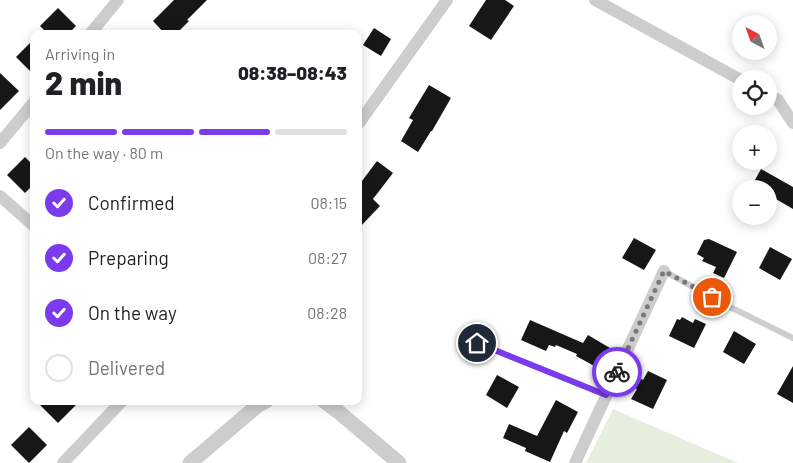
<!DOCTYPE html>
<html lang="en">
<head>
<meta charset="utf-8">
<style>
  :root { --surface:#fff; --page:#f6f6f6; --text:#202124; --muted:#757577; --line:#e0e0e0; --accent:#7c3aed }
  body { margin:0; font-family:Barlow,sans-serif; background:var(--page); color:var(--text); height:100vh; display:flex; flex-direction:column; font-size:19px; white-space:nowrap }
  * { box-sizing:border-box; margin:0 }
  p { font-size:16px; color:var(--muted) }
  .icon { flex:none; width:28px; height:28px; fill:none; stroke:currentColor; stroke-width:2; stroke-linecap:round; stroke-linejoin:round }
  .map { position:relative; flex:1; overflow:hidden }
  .panel { position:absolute; left:30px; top:30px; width:332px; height:375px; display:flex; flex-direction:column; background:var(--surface); border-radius:10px; box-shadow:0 2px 12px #0003 }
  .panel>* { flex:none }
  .needle { width:32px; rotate:319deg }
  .controls { position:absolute; left:732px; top:15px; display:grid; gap:10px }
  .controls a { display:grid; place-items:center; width:45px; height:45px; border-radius:50%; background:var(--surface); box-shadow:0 2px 12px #0003; font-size:25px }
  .pin { position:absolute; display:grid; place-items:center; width:42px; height:42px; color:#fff; margin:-21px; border:2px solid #fff; border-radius:50%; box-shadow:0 1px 5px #0007 }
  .courier { position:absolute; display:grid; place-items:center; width:50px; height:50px; margin:-25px; border:4px solid #7c3aed; border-radius:50%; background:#fff; color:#222; box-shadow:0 1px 6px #0007 }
  .headline em { font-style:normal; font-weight:800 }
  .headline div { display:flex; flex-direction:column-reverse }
  .headline { display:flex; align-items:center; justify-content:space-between; height:85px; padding:0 15px }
  h1 { font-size:32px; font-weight:800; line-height:38px }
  .bar { display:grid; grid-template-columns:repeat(4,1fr); gap:8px 5px; align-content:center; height:60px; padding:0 15px }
  .bar i { height:6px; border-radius:4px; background:var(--line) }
  .bar .selected { background:var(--accent) }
  .bar p { grid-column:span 4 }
  ol { padding:0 15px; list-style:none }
  li { display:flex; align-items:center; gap:15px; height:55px }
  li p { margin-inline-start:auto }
  li .icon { padding:5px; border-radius:50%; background:var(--accent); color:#fff; stroke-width:4 }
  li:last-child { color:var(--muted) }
  li i { width:28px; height:28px; border:2px solid var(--line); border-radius:50% }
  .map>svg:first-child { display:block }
</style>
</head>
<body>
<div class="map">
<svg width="793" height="463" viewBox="0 0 793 463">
  <rect width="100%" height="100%" fill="#fff"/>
  <!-- green -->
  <path fill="#e6eedd" d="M613,409l125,54h-152z"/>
  <!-- building -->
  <g fill="#171717">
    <path d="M174,0h33l-20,20 2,1 -13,13h-11l-12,-13z"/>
    <path d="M486,0h19l9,6 -23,34 -22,-14z"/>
    <path d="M58,8l18,18 -8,8h-20l-8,-8z"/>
    <path d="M374,28l17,11 -10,17 -18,-11z"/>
    <path d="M34,39v36l-18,-18z"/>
    <path d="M0,73l19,18 -19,19z"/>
    <path d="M429,85l22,13 -19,33h-1l-13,21 -17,-11 12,-21 -4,-2z"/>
    <path d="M25,157l9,9v18l-9,9 -18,-18z"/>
    <path d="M377,161l16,12 -20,26 7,7 -21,22v-43z"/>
    <path d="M761,169l32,18v22l-24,-14v-6h-19z"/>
    <path d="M634,238l22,12 -12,20 -22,-12z"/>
    <path d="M709,239l28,13 -13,26 -11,-5 3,-6 -14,-6 2,-3 -7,-4 7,-14z"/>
    <path d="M770,247l22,12 -12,21 -21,-12z"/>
    <path d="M682,317l11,6 2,-4 11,5 -12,24 -25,-12 8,-17 3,1z"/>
    <path d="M530,320l53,23 5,-8 22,13 -12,20 -22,-12 1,-2 -21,-9 -1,2 -6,-2 -3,6 -25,-11z"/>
    <path d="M734,331l22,13 -12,20 -21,-12z"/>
    <path d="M793,366v37l-16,-9z"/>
    <path d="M648,371l19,9 -14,29 -22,-10 6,-10 -6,-3 5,-10 7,4z"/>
    <path d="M497,375l22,12 -12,21 -21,-13z"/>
    <path d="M556,400l22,12 -11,21 -3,-2 -14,31 -25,-11 1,-3 -23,-10 6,-14 28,12z"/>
    <path d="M36,401h44l-22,22z"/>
    <path d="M29,427l18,18 -18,18 -18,-18z"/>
  </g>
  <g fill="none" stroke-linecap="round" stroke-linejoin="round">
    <!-- service -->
    <g stroke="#cdcdcd" stroke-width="6">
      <path d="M664,271l64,35 65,32"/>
      <path d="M477,343l129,52"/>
    </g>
    <!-- minor -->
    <g stroke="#cdcdcd" stroke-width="12">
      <path d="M595,0l146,80"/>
      <path d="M90,34l28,-34"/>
      <path d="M769,95l9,5 15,23"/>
      <path d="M359,123l88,-123"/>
      <path d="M0,143l34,-41"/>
      <path d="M0,196l34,30"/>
      <path d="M63,463l59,-62"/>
      <path d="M575,463l89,-192"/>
    </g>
    <!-- tertiary -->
    <g stroke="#cdcdcd" stroke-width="15">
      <path d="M324,401l16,12 59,50"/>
      <path d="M190,463l67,-57 9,-5"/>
    </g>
  </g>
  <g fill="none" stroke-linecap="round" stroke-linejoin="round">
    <!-- done -->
    <path stroke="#787878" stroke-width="5" stroke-dasharray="0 9" d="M617,372l47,-101 48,26"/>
    <!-- route -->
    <path stroke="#7c3aed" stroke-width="6" d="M477,343l129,52 11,-23"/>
  </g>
</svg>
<div class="controls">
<a><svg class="needle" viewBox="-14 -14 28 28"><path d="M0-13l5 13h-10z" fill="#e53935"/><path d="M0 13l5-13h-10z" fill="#757577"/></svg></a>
<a><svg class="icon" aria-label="locate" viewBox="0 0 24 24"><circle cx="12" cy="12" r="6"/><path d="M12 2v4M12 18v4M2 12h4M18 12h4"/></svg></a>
<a>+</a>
<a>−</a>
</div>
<div class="pin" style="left:712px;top:297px;background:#ea580c"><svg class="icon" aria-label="bag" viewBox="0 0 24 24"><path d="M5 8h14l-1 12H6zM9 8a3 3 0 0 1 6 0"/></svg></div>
<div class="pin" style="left:477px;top:343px;background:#1f2937"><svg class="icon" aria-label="home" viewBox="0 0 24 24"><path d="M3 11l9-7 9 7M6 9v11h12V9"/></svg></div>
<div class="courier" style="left:617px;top:372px"><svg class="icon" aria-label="bike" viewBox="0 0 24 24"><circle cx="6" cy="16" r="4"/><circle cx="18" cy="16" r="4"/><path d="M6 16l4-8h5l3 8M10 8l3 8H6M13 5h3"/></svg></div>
<section class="panel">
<div class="headline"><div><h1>2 min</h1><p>Arriving in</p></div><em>08:38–08:43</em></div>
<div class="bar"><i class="selected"></i><i class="selected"></i><i class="selected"></i><i></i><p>On the way · 80 m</p></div>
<ol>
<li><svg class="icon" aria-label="check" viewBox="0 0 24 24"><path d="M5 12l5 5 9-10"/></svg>Confirmed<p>08:15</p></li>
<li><svg class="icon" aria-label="check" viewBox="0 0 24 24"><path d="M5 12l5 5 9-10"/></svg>Preparing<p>08:27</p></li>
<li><svg class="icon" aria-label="check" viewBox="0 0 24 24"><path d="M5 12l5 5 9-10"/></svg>On the way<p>08:28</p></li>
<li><i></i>Delivered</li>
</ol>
</section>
</div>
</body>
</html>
